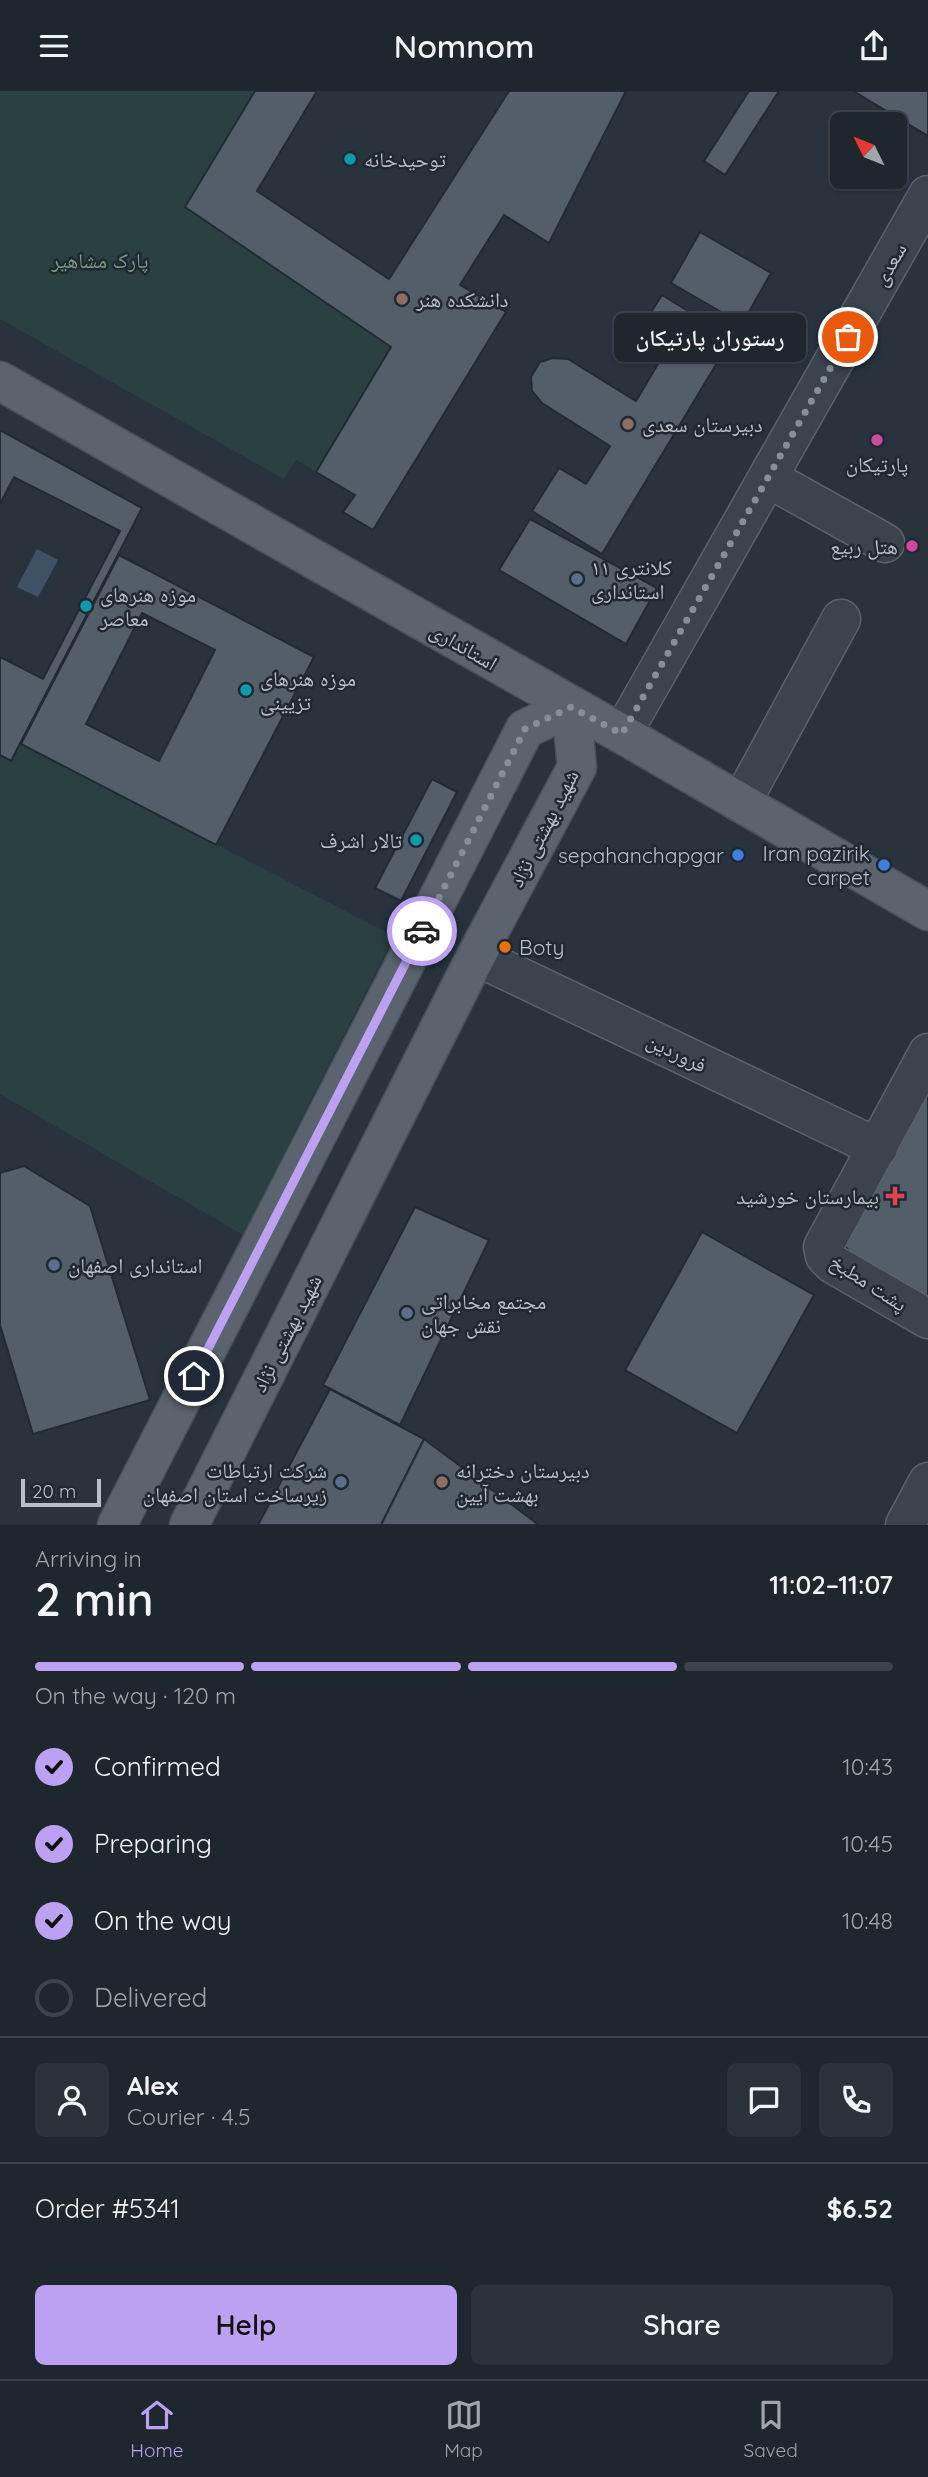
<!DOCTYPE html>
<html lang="en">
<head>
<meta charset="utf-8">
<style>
  :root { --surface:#1e262e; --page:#2b323a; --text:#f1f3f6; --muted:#a1a5aa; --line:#3c434a; --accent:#bca0f2 }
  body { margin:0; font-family:Quicksand,"Noto Naskh Arabic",sans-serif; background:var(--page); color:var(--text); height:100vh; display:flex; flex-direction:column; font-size:26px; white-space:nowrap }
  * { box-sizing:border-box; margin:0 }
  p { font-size:23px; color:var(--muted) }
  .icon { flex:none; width:38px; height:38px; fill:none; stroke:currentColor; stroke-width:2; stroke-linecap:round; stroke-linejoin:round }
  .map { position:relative; height:1434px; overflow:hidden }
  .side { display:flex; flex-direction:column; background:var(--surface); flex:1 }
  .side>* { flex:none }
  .needle { width:46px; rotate:313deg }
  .buttons { position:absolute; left:830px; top:21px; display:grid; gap:14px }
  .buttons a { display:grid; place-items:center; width:77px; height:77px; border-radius:10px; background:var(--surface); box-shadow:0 2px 5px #0004,0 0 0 2px var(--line); font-size:35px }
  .scale { position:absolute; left:21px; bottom:18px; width:80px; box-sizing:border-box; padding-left:7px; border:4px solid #b8bfc8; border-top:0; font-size:19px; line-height:24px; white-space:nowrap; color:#b8bfc8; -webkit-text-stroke:5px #202933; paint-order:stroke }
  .pin { position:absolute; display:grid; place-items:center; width:60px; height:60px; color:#fff; margin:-30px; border:4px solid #fff; border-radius:50%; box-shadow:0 2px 7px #0007 }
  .courier { position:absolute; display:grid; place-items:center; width:70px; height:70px; margin:-35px; border:5px solid #bca0f2; border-radius:50%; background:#fff; color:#222; box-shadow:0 2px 9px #0007 }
  .bubble { position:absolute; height:49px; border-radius:10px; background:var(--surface); box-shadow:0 2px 5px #0004,0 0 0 2px var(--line); font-size:23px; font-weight:600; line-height:49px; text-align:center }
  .headline em { font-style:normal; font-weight:600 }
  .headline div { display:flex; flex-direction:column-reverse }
  .headline { display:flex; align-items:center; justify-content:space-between; height:119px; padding:0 35px }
  h1 { font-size:46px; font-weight:600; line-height:52px }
  .bar { display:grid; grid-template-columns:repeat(4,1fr); gap:10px 7px; align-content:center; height:84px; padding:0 35px }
  .bar i { height:9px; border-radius:5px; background:var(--line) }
  .bar .active { background:var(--accent) }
  .bar p { grid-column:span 4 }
  .line { display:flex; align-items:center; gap:18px; padding:0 35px; border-top:2px solid var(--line) }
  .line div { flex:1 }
  .round { display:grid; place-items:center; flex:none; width:74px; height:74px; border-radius:10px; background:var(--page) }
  ol { padding:0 35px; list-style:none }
  li { display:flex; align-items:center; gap:21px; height:77px }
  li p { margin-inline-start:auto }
  li .icon { padding:7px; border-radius:50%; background:var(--accent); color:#111; stroke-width:4 }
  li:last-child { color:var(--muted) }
  li i { width:38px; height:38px; border:4px solid var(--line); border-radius:50% }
  .primary-button { display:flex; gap:14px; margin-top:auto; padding:14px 35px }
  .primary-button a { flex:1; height:80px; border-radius:10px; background:var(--accent); color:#111; font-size:28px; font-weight:600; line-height:80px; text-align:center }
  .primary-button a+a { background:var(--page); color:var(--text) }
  header { display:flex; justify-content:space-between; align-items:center; height:91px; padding:0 35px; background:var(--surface); font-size:32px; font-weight:600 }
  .dock { display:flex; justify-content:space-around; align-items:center; height:98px; border-top:2px solid var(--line); background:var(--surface); font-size:19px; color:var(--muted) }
  .dock a { display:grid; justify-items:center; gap:4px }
  .dock .active { color:var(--accent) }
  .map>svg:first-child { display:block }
</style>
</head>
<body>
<header><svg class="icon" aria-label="menu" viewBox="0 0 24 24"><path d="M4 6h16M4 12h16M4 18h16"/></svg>Nomnom<svg class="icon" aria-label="share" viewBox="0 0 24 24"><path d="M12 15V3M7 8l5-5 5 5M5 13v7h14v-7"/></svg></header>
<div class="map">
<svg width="928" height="1434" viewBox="0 0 928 1434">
  <rect width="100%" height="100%" fill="#28333e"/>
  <!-- green -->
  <g fill="#2b4040">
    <path d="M0,0h255l-70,116 206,140 -75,125 -20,-12 -12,19 -284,-160z"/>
    <path d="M21,653l373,192 -151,299 -243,-141v-339l12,6z"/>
  </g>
  <!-- water -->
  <path fill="#3f5265" d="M37,458l21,11 -20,37 -21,-10z"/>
  <!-- building -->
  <g fill="#535e6b" stroke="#222b35" stroke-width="2" fill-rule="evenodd">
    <path d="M255,0h62l-60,100 132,88 120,-188h117l-77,152 -45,-28 -44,70 46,27 -133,218 -30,-18 12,-17 -39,-23 75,-125 -206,-140z"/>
    <path d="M749,0h30l-54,84 -21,-14z"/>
    <path d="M853,0h75v45z"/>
    <path d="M700,141l71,41 -29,51 -71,-41z"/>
    <path d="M662,204l70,43 -130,216 -70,-43 27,-43 27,16 24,-38 -68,-43 -10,-12 -1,-14 9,-15 13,-4 15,1 68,42 32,-54 -29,-16z"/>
    <path d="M0,339l142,78 -131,253 -11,-6v-98l43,22 77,-148 -106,-54 -14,27z"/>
    <path d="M530,428l127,69 -31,56 -127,-74z"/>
    <path d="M119,464l195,102 -98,188 -195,-101zM142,522l73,37 -56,111 -73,-37z"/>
    <path d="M432,688l25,13 -56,109 -26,-13z"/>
    <path d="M928,982v229l-75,-45 -12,-17z"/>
    <path d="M24,1075l66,40 60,194 -117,34 -33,-109v-152z"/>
    <path d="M415,1116l74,33 -89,185 -77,-40z"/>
    <path d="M702,1141l112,63 -77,138 -112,-63z"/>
    <path d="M330,1298l94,50 -43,86h-123z"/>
    <path d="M424,1348l115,86h-158z"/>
  </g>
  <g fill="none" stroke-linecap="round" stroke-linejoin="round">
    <defs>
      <g id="minor">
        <path d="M768,387l117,65"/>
        <path d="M622,643l306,-539"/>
        <path d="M741,712l100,-184"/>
        <path d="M476,865l402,192"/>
        <path d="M928,962l-105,194 2,9 8,8 95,55"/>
        <path d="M905,1434l23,-43"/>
      </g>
      <g id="major">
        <path d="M0,290l622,353 306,177"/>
        <path d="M117,1434l408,-796 46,-22 6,60 -101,189 -287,569"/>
      </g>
    </defs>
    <!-- minor casing -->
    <use href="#minor" stroke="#59626b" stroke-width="41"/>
    <!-- major casing -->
    <use href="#major" stroke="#48505a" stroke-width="41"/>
    <!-- minor -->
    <use href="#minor" stroke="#3b444e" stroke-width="38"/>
    <!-- major -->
    <use href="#major" stroke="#5a636e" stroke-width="38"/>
  </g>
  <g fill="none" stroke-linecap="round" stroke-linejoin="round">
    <!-- done -->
    <path stroke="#868e98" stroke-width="7" stroke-dasharray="0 12.6" d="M422,840l103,-202 46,-22 51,27 226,-397"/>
    <!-- route -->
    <path stroke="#bca0f2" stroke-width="9" d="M194,1285l228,-445"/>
  </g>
  <!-- markers -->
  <g fill="#0f9aa8" stroke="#202933" stroke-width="2.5">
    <circle cx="350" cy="68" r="7"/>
    <circle cx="86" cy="515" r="7"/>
    <circle cx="246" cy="599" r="7"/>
    <circle cx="416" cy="749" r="7"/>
  </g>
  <g fill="#8d6e63" stroke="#202933" stroke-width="2.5">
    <circle cx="402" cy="208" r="7"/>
    <circle cx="628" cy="333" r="7"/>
    <circle cx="442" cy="1391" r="7"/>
  </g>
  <g fill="#d1479c" stroke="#202933" stroke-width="2.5">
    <circle cx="877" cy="349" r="7"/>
    <circle cx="912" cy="455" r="7"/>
  </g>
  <g fill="#5c6f8a" stroke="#202933" stroke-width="2.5">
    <circle cx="577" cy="488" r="7"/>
    <circle cx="54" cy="1174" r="7"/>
    <circle cx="407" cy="1222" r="7"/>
    <circle cx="341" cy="1391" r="7"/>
  </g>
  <g fill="#3f7fe0" stroke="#202933" stroke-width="2.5">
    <circle cx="738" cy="764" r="7"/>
    <circle cx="884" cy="774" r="7"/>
  </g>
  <circle fill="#e8710a" stroke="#202933" stroke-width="2.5" cx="505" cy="856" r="7"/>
  <path fill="#e0444e" stroke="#202933" stroke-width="2.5" d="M891.5 1094.5h7v7h7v7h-7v7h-7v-7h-7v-7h7z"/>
  <g text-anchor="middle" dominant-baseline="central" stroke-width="5" stroke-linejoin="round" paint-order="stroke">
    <!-- poi labels -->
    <g font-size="21" fill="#b8bfc8" stroke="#202933" text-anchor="start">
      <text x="364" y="68">توحیدخانه</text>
      <text x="416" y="208">دانشکده هنر</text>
      <text x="642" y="333">دبیرستان سعدی</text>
      <text x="877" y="373" text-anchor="middle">پارتیکان</text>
      <text x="898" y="455" text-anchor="end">هتل ربیع</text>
      <text x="591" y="476">کلانتری ۱۱<tspan x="591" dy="24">استانداری</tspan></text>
      <text x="100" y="503">موزه هنرهای<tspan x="100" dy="24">معاصر</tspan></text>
      <text x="260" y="587">موزه هنرهای<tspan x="260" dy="24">تزیینی</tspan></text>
      <text x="402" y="749" text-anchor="end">تالار اشرف</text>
      <text x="870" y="762" text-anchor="end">Iran pazirik<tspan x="870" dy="24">carpet</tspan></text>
      <text x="724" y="764" text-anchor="end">sepahanchapgar</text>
      <text x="519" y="856">Boty</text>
      <text x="879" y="1105" text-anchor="end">بیمارستان خورشید</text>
      <text x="68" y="1174">استانداری اصفهان</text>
      <text x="421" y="1210">مجتمع مخابراتی<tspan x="421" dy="24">نقش جهان</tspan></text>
      <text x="327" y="1379" text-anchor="end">شرکت ارتباطات<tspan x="327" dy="24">زیرساخت استان اصفهان</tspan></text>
      <text x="456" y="1379">دبیرستان دخترانه<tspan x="456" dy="24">بهشت آیین</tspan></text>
    </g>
    <!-- park labels -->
    <g font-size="21" fill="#789c7e" stroke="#202933">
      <text x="100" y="169">پارک مشاهیر</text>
    </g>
    <!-- street labels -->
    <g font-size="21" fill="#b8bfc8" stroke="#202933">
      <text transform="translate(889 173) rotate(-60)">سعدی</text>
      <text transform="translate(464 555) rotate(30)">استانداری</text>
      <text transform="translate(543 737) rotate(-63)">شهید بهشتی نژاد</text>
      <text transform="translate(677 961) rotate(26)">فروردین</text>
      <text transform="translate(869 1191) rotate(33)">پشت مطبخ</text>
      <text transform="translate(286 1242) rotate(-63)">شهید بهشتی نژاد</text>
    </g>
  </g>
</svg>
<div class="buttons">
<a><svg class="needle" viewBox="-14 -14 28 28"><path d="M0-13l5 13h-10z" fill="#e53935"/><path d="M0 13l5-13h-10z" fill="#a1a5aa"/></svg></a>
</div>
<div class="scale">20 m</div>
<div class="pin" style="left:848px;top:246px;background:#ea580c"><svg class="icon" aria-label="bag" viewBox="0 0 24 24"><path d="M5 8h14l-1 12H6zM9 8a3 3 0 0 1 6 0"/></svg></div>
<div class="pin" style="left:194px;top:1285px;background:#1f2937"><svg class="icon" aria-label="home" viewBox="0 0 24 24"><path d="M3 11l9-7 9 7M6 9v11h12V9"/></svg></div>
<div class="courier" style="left:422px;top:840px"><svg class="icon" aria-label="car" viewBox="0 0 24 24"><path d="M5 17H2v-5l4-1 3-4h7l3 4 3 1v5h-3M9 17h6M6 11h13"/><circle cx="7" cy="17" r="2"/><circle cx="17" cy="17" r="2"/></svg></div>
<div class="bubble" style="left:614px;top:222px;width:192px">رستوران پارتیکان</div>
</div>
<section class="side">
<div class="headline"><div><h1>2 min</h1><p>Arriving in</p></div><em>11:02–11:07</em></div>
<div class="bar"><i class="active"></i><i class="active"></i><i class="active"></i><i></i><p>On the way · 120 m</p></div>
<ol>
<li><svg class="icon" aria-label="check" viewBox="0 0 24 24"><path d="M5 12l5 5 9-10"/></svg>Confirmed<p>10:43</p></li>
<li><svg class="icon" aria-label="check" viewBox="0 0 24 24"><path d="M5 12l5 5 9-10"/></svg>Preparing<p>10:45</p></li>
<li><svg class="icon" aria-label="check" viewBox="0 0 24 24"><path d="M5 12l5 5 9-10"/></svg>On the way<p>10:48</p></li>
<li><i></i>Delivered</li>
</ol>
<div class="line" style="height:126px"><a class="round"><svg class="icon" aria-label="person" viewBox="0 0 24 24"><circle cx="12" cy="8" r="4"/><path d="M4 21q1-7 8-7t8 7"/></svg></a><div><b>Alex</b><p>Courier · 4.5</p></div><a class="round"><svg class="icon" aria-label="chat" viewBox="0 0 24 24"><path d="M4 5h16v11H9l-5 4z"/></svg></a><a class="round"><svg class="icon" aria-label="phone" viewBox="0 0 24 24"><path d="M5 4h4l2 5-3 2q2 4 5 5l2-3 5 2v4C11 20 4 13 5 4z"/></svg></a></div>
<div class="line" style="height:91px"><div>Order #5341</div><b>$6.52</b></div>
<div class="primary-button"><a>Help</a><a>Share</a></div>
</section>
<nav class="dock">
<a class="active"><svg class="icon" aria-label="home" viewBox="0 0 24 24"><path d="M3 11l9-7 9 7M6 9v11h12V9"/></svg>Home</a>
<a><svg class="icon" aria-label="map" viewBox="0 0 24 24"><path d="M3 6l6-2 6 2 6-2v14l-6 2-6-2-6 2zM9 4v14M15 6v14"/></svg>Map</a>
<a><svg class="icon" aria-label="saved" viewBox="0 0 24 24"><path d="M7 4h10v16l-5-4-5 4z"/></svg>Saved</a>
</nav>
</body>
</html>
